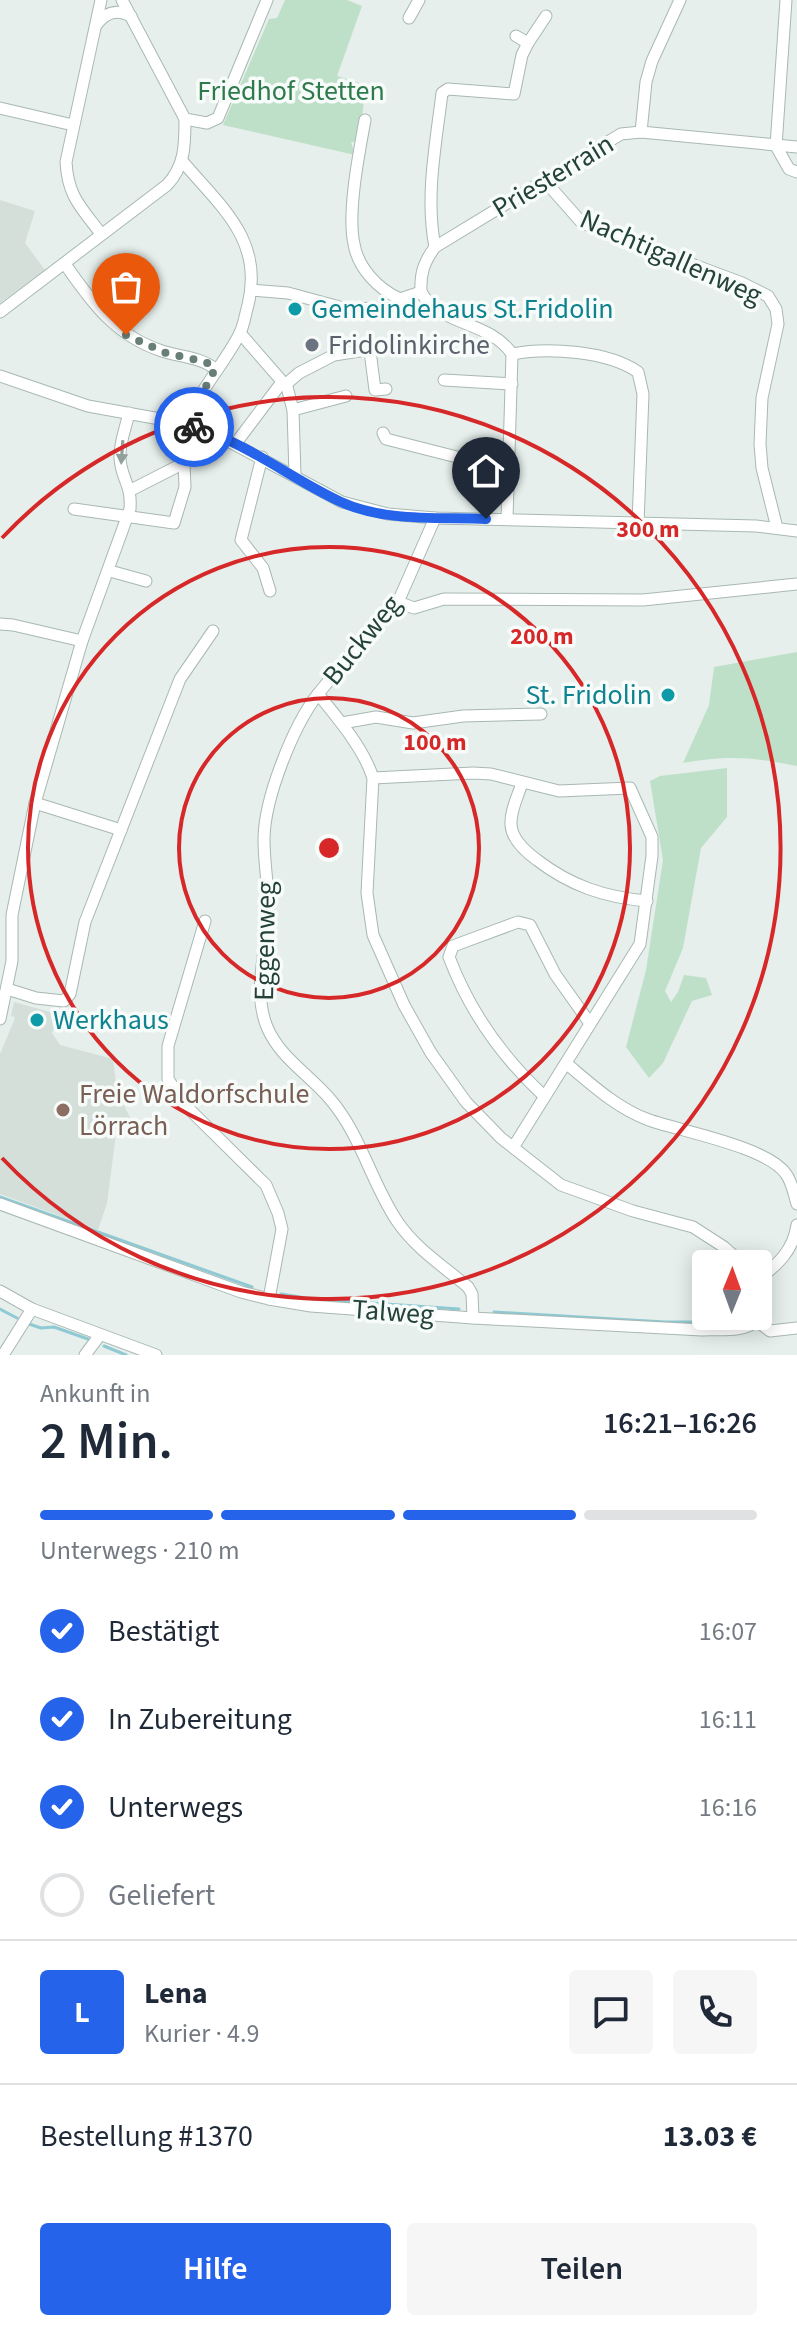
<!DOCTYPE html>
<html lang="de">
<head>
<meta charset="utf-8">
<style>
  :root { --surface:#fff; --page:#f6f6f7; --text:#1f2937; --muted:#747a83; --line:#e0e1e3; --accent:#2563eb }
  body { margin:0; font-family:"Source Sans 3",sans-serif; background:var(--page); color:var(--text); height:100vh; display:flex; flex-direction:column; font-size:30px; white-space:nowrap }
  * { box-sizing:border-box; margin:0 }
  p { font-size:26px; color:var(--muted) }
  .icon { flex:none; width:44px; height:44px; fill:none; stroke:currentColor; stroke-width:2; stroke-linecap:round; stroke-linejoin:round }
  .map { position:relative; height:1355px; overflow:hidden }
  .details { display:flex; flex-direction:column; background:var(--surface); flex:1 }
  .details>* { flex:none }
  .needle { width:52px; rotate:1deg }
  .tools { position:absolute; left:692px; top:1250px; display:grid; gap:16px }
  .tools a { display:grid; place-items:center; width:80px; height:80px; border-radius:8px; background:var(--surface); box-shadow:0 4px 20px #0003; font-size:40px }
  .pin { position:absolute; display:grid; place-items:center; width:68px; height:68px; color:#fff; margin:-82px -34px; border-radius:50% 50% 50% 0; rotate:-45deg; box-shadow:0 0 8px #0007 }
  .pin .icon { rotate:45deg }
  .courier { position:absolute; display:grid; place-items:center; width:80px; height:80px; margin:-40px; border:6px solid #2563eb; border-radius:50%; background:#fff; color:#222; box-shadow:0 2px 10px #0007 }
  .overview em { font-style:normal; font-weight:600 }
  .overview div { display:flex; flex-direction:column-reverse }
  .overview { display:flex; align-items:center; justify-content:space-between; height:136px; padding:0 40px }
  h1 { font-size:52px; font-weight:600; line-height:60px }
  .bar { display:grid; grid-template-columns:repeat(4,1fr); gap:12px 8px; align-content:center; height:96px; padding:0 40px }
  .bar i { height:10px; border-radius:6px; background:var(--line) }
  .bar .selected { background:var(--accent) }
  .bar p { grid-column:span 4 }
  .line { display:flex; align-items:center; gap:20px; padding:0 40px; border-top:2px solid var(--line) }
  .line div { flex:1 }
  .round { display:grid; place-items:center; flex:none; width:84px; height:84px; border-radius:8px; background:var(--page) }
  ol { padding:0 40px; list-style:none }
  li { display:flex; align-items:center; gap:24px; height:88px }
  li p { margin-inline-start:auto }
  li .icon { padding:8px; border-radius:50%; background:var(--accent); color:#fff; stroke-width:4 }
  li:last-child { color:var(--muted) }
  li i { width:44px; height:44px; border:4px solid var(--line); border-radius:50% }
  .action { display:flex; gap:16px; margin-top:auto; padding:16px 40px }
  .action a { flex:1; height:92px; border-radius:8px; background:var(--accent); color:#fff; font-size:32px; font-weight:600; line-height:92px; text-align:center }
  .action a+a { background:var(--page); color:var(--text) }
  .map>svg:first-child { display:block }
</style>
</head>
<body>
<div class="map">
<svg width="797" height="1355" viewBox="0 0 797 1355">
  <rect width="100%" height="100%" fill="#e6efeb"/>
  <!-- built -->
  <g fill="#d4dfda">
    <path d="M0,200l35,11 -10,32 20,27 -45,33z"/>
    <path d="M14,1002l47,13 -4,15h-4l-1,3 8,12 53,14 4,32 19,39 -9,6 -11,-2 -9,69 -9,27 -98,-36v-140l13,-31 2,-6 -4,-1z"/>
  </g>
  <!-- green -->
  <g fill="#bfe0c8">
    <path d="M285,0h62l15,6 -25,70 29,9 -7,57h-8l4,13 -132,-30 46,-106 8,-1z"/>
    <path d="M797,652v114c-46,-9 -68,-11 -114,-3l26,-58 5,-38z"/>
    <path d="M727,768v49l-26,31 -18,100 -18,43 6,11 7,-10 6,-17 22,3 6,17 -20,6 -29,62 -14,15 -23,-31 20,-77 17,-110 -13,-79 10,-5z"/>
  </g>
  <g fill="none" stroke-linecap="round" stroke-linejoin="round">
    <!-- stream -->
    <g stroke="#8ec9d4" stroke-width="3">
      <path d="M0,1197l252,90"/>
      <path d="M281,1294l31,5 147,10"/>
      <path d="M0,1309l17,9"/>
      <path d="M494,1312l171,10h47"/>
      <path d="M29,1324l12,4 13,-1 34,12"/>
      <path d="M104,1346l22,9"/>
    </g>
    <defs>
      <g id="minor">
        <path d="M101,0l-35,162c2,35 15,45 35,72"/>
        <path d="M122,0l63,119 22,4 11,-5 49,-118"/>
        <path d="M786,0l-10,146 13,23 8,3"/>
        <path d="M409,18l10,-18"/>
        <path d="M97,24c9,-12 20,-15 34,-8"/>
        <path d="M528,43l18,-27"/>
        <path d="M0,108l73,17"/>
        <path d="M365,120c-6,33 -18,93 -11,124 4,24 24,45 46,55l21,-7"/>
        <path d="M641,132l5,-50 6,-21 28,-61"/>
        <path d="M183,162c38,45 81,78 65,143 -3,10 -4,21 -9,30 -16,31 -41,56 -53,90"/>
        <path d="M545,181l37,42 160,60 26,13 8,13 2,15 -16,74 -2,46 2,24 15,60"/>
        <path d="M435,247c-10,-50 1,-104 7,-154l6,-4 66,5 8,-39 6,-12 -12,-7"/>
        <path d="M65,264c27,39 51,72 97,87 18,6 39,6 53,18"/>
        <path d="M251,290l37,3 59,16 33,-1"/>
        <path d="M421,292c-1,-19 3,-30 14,-45l186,-113 20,-2 156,15"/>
        <path d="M421,292c20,35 68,28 91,62l-5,165"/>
        <path d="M0,312l167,-127c18,-19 18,-40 18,-66"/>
        <path d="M240,333l47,54 6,23 2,65"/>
        <path d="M370,351l5,39 11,-1"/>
        <path d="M512,354c36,-7 96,-3 126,18l5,22 -5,129"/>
        <path d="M0,376l88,30 72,13 55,15 127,68 46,12 47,4 321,8 41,5"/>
        <path d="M444,380l68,4"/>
        <path d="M285,385l14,-12 35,-18 51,-8"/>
        <path d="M293,410l53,-14"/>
        <path d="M383,433l3,6 122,31"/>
        <path d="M236,443l46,-61"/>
        <path d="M262,457l-21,83 22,28 7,23"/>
        <path d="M131,490l53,-27"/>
        <path d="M74,509l100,14 11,-36 -1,-24 11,-35"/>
        <path d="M435,518l-37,84 -36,38 -44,54c19,23 46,55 55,84l-6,115 6,42 31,70 27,48 35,49 35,36 60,47 72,26 60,16 31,20 19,17"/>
        <path d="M110,571l36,10"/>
        <path d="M398,602l16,6 30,-9 199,1 154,-16"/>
        <path d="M0,624l13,1 69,16"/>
        <path d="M318,694c-25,32 -54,105 -54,146 0,24 5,48 4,73 -1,37 -16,77 -1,114 13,31 42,47 63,72 31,36 41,83 67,122 18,27 46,45 71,66l4,7 1,24"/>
        <path d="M342,723l34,-6 37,6 50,-7 78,-2"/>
        <path d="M373,778l100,-5 18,1 68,17 71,-3 22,49v19l-12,88 -126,202"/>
        <path d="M522,783c-4,13 -12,28 -11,42 1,14 15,27 26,35 34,26 67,37 110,41"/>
        <path d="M35,803l86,27"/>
        <path d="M205,921l-37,125v33l17,26 81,80 12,28 4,16 -13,70"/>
        <path d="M7,989l29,9 28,3 6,-7 15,-72 95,-243 33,-48"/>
        <path d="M0,1019l12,-58v-46l23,-112 47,-162 48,-132c2,-25 -9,-30 -10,-51 -1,-14 6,-31 9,-45"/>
        <path d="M567,1064c25,21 51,45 82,56 31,11 119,27 137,54 6,8 8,20 11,30"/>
        <path d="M544,1096c-42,-39 -75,-86 -95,-139l4,-11 65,-24 12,3 25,49 34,48"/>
        <path d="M0,1204l241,88 28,7 42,7 162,12 229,12c18,-1 40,3 55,-9"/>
        <path d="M758,1280c20,-16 35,-29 39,-55"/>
        <path d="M0,1291l32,18 124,46"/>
        <path d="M757,1321l13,10 27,-3"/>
        <path d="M757,1321l5,-10 -4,-26"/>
        <path d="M3,1355l29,-46"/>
        <path d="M85,1355l15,-20"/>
      </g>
    </defs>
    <!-- minor casing -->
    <use href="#minor" stroke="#a8b8b2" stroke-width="13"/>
    <!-- minor -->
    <use href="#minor" stroke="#fff" stroke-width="11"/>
  </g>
  <!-- one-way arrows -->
  <defs><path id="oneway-solid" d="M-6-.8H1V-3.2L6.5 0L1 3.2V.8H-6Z" transform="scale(2)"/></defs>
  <use fill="#92a09c" href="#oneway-solid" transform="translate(122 452) rotate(94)"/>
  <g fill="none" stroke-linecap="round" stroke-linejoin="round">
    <!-- done -->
    <path stroke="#687f78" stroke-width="8" stroke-dasharray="0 14.4" d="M126,335l40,18 40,9 9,7 -29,56 8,2"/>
    <!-- route -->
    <path stroke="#2563eb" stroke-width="10" d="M194,427c54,16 97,52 147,75 44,20 98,15 145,17"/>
  </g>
  <!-- distance rings -->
  <g fill="none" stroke="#d62828" stroke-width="4">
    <circle cx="329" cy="848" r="150"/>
    <circle cx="329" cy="848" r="301"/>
    <path d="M2 538A451 451 0 1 1 2 1158"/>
  </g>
  <!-- markers -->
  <g fill="#0f9aa8" stroke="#f7fbf9" stroke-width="3">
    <circle cx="295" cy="309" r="8"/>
    <circle cx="668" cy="695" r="8"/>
    <circle cx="37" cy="1020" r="8"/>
  </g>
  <circle fill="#6b7280" stroke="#f7fbf9" stroke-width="3" cx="312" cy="345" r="8"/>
  <circle fill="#8d6e63" stroke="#f7fbf9" stroke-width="3" cx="63" cy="1110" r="8"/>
  <g text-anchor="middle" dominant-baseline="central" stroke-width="7" stroke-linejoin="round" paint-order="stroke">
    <!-- park labels -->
    <g font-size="28" fill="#2d7a4b" stroke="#f7fbf9">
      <text x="291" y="91">Friedhof Stetten</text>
    </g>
    <!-- street labels -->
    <g font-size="28" fill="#24423a" stroke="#f7fbf9">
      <text transform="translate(553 176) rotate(-31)">Priesterrain</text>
      <text transform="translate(671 257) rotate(24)">Nachtigallenweg</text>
      <text transform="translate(362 640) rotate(-51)">Buckweg</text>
      <text transform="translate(265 941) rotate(-89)">Eggenweg</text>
      <text transform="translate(393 1312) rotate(4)">Talweg</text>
    </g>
    <!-- culture labels -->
    <g font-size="28" fill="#0d838f" stroke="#f7fbf9" text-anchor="start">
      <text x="311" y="309">Gemeindehaus St.Fridolin</text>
      <text x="652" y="695" text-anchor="end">St. Fridolin</text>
      <text x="53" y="1020">Werkhaus</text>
    </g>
    <!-- worship labels -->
    <g font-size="28" fill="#5b616d" stroke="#f7fbf9" text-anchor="start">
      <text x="328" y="345">Fridolinkirche</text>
    </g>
    <!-- education labels -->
    <g font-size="28" fill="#785e54" stroke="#f7fbf9" text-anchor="start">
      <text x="79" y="1094">Freie Waldorfschule<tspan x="79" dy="32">Lörrach</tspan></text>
    </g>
  </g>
  <circle cx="329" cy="848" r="12" fill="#d62828" stroke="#f7fbf9" stroke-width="4"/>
  <g font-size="24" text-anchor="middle" font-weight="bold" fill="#d62828" stroke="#f7fbf9" stroke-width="7" stroke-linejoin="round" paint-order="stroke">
    <text x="648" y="537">300 m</text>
    <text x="542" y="644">200 m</text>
    <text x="435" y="750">100 m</text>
  </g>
</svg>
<div class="tools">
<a><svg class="needle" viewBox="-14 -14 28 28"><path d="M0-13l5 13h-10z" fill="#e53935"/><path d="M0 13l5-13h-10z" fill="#747a83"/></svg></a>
</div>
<div class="pin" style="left:126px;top:335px;background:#ea580c"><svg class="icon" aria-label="bag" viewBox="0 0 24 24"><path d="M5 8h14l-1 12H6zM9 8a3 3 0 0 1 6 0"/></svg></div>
<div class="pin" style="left:486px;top:519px;background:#1f2937"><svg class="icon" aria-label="home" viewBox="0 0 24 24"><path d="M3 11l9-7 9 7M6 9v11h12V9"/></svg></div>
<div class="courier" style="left:194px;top:427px"><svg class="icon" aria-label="bike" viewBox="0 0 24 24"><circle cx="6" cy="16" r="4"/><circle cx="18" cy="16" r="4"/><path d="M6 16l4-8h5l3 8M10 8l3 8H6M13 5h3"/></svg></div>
</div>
<section class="details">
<div class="overview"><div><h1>2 Min.</h1><p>Ankunft in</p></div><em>16:21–16:26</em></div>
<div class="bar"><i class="selected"></i><i class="selected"></i><i class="selected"></i><i></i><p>Unterwegs · 210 m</p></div>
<ol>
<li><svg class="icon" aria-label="check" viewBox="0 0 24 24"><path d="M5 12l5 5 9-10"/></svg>Bestätigt<p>16:07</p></li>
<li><svg class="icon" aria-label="check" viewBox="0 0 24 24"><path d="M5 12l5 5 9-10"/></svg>In Zubereitung<p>16:11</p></li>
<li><svg class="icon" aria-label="check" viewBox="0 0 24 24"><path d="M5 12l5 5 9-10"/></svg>Unterwegs<p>16:16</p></li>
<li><i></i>Geliefert</li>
</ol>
<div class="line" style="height:144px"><b class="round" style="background:var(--accent);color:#fff">L</b><div><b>Lena</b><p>Kurier · 4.9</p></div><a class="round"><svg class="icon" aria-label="chat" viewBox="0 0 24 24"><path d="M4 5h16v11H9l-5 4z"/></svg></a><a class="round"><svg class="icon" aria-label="phone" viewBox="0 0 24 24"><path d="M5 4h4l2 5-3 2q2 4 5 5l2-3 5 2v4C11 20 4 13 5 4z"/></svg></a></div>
<div class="line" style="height:104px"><div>Bestellung #1370</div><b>13.03 €</b></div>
<div class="action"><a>Hilfe</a><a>Teilen</a></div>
</section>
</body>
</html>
